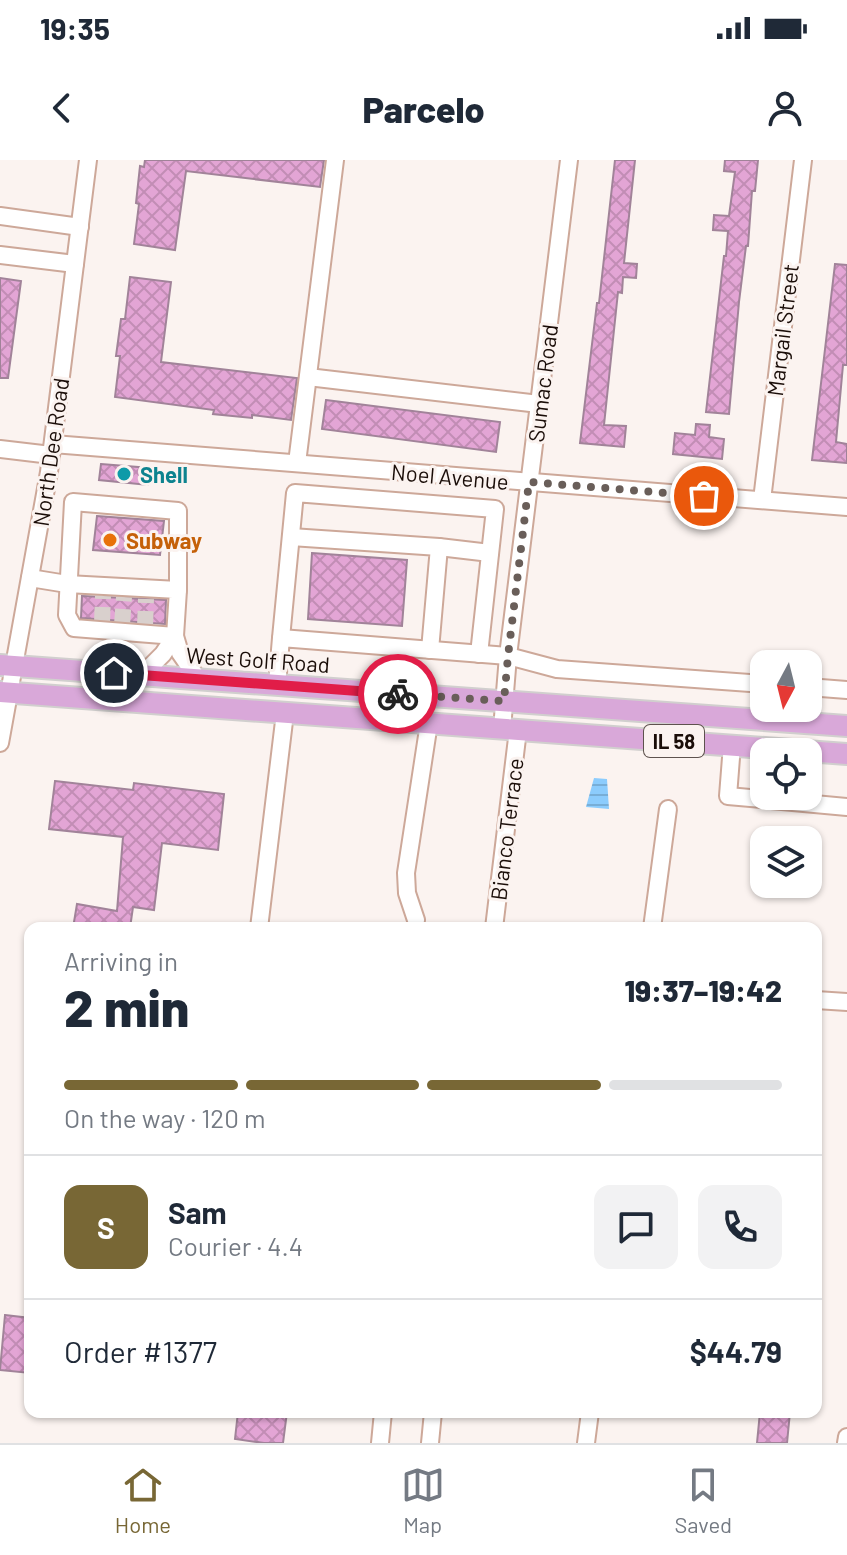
<!DOCTYPE html>
<html lang="en">
<head>
<meta charset="utf-8">
<style>
  :root { --surface:#fff; --page:#f2f2f3; --text:#1f2937; --muted:#747a83; --line:#e0e1e3; --accent:#786735 }
  body { margin:0; font-family:Barlow,sans-serif; background:var(--page); color:var(--text); height:100vh; display:flex; flex-direction:column; font-size:30px; white-space:nowrap }
  * { box-sizing:border-box; margin:0 }
  p { font-size:26px; color:var(--muted) }
  .icon { flex:none; width:44px; height:44px; fill:none; stroke:currentColor; stroke-width:2; stroke-linecap:round; stroke-linejoin:round }
  .map { position:relative; flex:1; overflow:hidden }
  .side { position:absolute; left:24px; top:762px; width:798px; height:496px; display:flex; flex-direction:column; background:var(--surface); border-radius:16px; box-shadow:0 2px 6px #0004 }
  .side>* { flex:none }
  .needle { width:52px; rotate:187deg }
  .controls { position:absolute; left:750px; top:490px; display:grid; gap:16px }
  .controls a { display:grid; place-items:center; width:72px; height:72px; border-radius:16px; background:var(--surface); box-shadow:0 2px 6px #0004; font-size:40px }
  .pin { position:absolute; display:grid; place-items:center; width:68px; height:68px; color:#fff; margin:-34px; border:4px solid #fff; border-radius:50%; box-shadow:0 2px 8px #0007 }
  .courier { position:absolute; display:grid; place-items:center; width:80px; height:80px; margin:-40px; border:6px solid #e11d48; border-radius:50%; background:#fff; color:#222; box-shadow:0 2px 10px #0007 }
  .overview em { font-style:normal; font-weight:800 }
  .overview div { display:flex; flex-direction:column-reverse }
  .overview { display:flex; align-items:center; justify-content:space-between; height:136px; padding:0 40px }
  h1 { font-size:52px; font-weight:800; line-height:60px }
  .bar { display:grid; grid-template-columns:repeat(4,1fr); gap:12px 8px; align-content:center; height:96px; padding:0 40px }
  .bar i { height:10px; border-radius:6px; background:var(--line) }
  .bar .active { background:var(--accent) }
  .bar p { grid-column:span 4 }
  .line { display:flex; align-items:center; gap:20px; padding:0 40px; border-top:2px solid var(--line) }
  .line div { flex:1 }
  .round { display:grid; place-items:center; flex:none; width:84px; height:84px; border-radius:16px; background:var(--page) }
  .status { display:flex; justify-content:space-between; align-items:center; height:56px; padding:0 40px; background:var(--surface); direction:ltr }
  .status svg { height:22px; fill:currentColor }
  header { display:flex; justify-content:space-between; align-items:center; height:104px; padding:0 40px; background:var(--surface); font-size:36px; font-weight:800 }
  .tab-bar { display:flex; justify-content:space-around; align-items:center; height:112px; border-top:2px solid var(--line); background:var(--surface); font-size:22px; color:var(--muted) }
  .tab-bar a { display:grid; justify-items:center; gap:4px }
  .tab-bar .active { color:var(--accent) }
  .map>svg:first-child { display:block }
</style>
</head>
<body>
<div class="status"><b>19:35</b><svg viewBox="0 0 49 12"><path d="M0 12V9h3v3zM5 12V6h3v6zM10 12V3h3v9zM15 12V0h3v12zM26 1h20v11H26zM47 4h2v5h-2z"/></svg></div>
<header><svg class="icon" aria-label="back" viewBox="0 0 24 24"><path d="M15 5l-7 7 7 7"/></svg>Parcelo<svg class="icon" aria-label="person" viewBox="0 0 24 24"><circle cx="12" cy="8" r="4"/><path d="M4 21q1-7 8-7t8 7"/></svg></header>
<div class="map">
<svg width="847" height="1283" viewBox="0 0 847 1283">
  <defs>
    <pattern id="water-rules" width="6" height="5" patternUnits="userSpaceOnUse" patternTransform="scale(2)"><rect width="6" height="5" fill="#8cccfd"/><path d="M0 2.5h6" fill="none" stroke="#78aed7"/></pattern>
    <pattern id="building-cross-hatch" width="8" height="8" patternUnits="userSpaceOnUse" patternTransform="scale(2)"><rect width="8" height="8" fill="#e3a5d5"/><path d="M0 0l8 8M0 8l8-8" fill="none" stroke="#c28db5"/></pattern>
  </defs>
  <rect width="100%" height="100%" fill="#fbf3f0"/>
  <!-- water -->
  <path fill="url(#water-rules)" d="M594,618l13,1 2,30 -23,-2z"/>
  <!-- building -->
  <g fill="url(#building-cross-hatch)" stroke="#a18399" stroke-width="2">
    <path d="M145,0h179l-4,27 -134,-16 -11,79 -41,-6 5,-40 -3,-1 4,-37 4,1z"/>
    <path d="M615,0h20l-11,103 13,1 -1,14 -13,-1 -1,16 -4,-1 -14,133 22,1 -2,21 -44,-4 17,-140h2z"/>
    <path d="M725,0h33l-3,31h-3l-4,55h-2l-7,56 -10,112 -23,-2 18,-156h2l2,-25 -15,-1 1,-15 15,1 6,-44 -11,-1z"/>
    <path d="M835,104l12,1v100h-4l-7,77 11,2v19l-35,-3z"/>
    <path d="M130,117l41,5 -10,80 136,16 -6,42 -39,-5v3l-39,-4 1,-4 -99,-13 5,-41h-4l5,-37h4z"/>
    <path d="M0,118l21,3 -13,97h-8z"/>
    <path d="M326,240l174,22 -4,30 -174,-23z"/>
    <path d="M696,264l14,1 -1,12 15,2 -2,20 -49,-5 2,-21 20,2z"/>
    <path d="M101,304l49,4 -2,17 -49,-5z"/>
    <path d="M97,356l67,5 -4,34 -67,-5z"/>
    <path d="M312,393l95,7 -5,66 -94,-7z"/>
    <path d="M82,436l84,4 -1,24 -84,-6z"/>
    <path d="M55,621l78,9 1,-7 90,11 -6,56 -56,-7 -8,67 -21,-3 -3,21h-57l4,-24 40,7 6,-74 -74,-8z"/>
    <path d="M5,1155l25,3v55l-30,-3z"/>
    <path d="M238,1252h49l-4,31h-19l-29,-4z"/>
    <path d="M760,1252h30l-3,31h-30z"/>
  </g>
  <g fill="none" stroke-linecap="round" stroke-linejoin="round">
    <!-- minor-tunnel -->
    <g stroke="#d9d0cd" stroke-width="16" stroke-dasharray="16 8" stroke-linecap="butt">
      <path d="M102,463l1,-27"/>
      <path d="M122,465l2,-28"/>
      <path d="M145,467l1,-28"/>
    </g>
    <defs>
      <g id="minor">
        <path d="M0,56l80,11"/>
        <path d="M0,95l75,9"/>
        <path d="M308,217l231,27"/>
        <path d="M53,284l794,63"/>
        <path d="M0,289l51,6"/>
        <path d="M297,303l38,-303"/>
        <path d="M762,340l41,-340"/>
        <path d="M291,377l148,10 -9,103"/>
        <path d="M439,387l51,6"/>
        <path d="M30,418l37,6 111,6 -3,46 5,17 18,26"/>
        <path d="M175,476l-101,-8 -7,-13 6,-113 105,9v79"/>
        <path d="M281,478l14,-145 200,16 -16,145"/>
        <path d="M142,515l21,-21 12,-18"/>
        <path d="M277,525l4,-47 227,18 49,13 207,15"/>
        <path d="M808,527l39,3"/>
        <path d="M502,569l6,-73 61,-496"/>
        <path d="M0,583l49,-271 39,-312"/>
        <path d="M732,585l-4,51 119,11"/>
        <path d="M416,760l-9,-27 -1,-20 23,-150"/>
        <path d="M259,768l26,-215"/>
        <path d="M494,768l24,-198"/>
        <path d="M652,768l16,-119"/>
        <path d="M816,840l31,2"/>
        <path d="M380,1283l3,-31"/>
        <path d="M430,1283l3,-31"/>
        <path d="M586,1283l4,-31"/>
        <path d="M846,1283l1,-6"/>
      </g>
      <g id="major">
        <path d="M0,505l847,61"/>
        <path d="M0,532l847,62"/>
      </g>
    </defs>
    <!-- minor casing -->
    <use href="#minor" stroke="#cda899" stroke-width="20"/>
    <!-- major casing -->
    <use href="#major" stroke="#d1cfce" stroke-width="24"/>
    <!-- minor -->
    <use href="#minor" stroke="#fff" stroke-width="16"/>
    <!-- major -->
    <use href="#major" stroke="#d9a8d9" stroke-width="20"/>
  </g>
  <g fill="none" stroke-linecap="round" stroke-linejoin="round">
    <!-- done -->
    <path stroke="#695e59" stroke-width="8" stroke-dasharray="0 14.4" d="M398,534l106,7 4,-45 21,-174 175,14"/>
    <!-- route -->
    <path stroke="#e11d48" stroke-width="10" d="M114,513l284,21"/>
  </g>
  <!-- markers -->
  <circle fill="#0f9aa8" stroke="#fbf3f0" stroke-width="3" cx="124" cy="314" r="8"/>
  <circle fill="#e8710a" stroke="#fbf3f0" stroke-width="3" cx="110" cy="380" r="8"/>
  <g text-anchor="middle" dominant-baseline="central" stroke-width="6" stroke-linejoin="round" paint-order="stroke">
    <!-- shield labels -->
    <rect fill="#fbf3f0" stroke="#5e524e" stroke-width="2" x="644" y="565" width="60" height="32" rx="6"/>
    <g font-size="20" font-weight="bold" fill="#1a0d08">
      <text x="674" y="581">IL 58</text>
    </g>
    <!-- street labels -->
    <g font-size="22" fill="#1a0d08" stroke="#fbf3f0">
      <text transform="translate(782 170) rotate(-83)">Margail Street</text>
      <text transform="translate(542 223) rotate(-83)">Sumac Road</text>
      <text transform="translate(50 292) rotate(-82)">North Dee Road</text>
      <text transform="translate(450 316) rotate(5)">Noel Avenue</text>
      <text transform="translate(258 499) rotate(4)">West Golf Road</text>
      <text transform="translate(506 669) rotate(-83)">Bianco Terrace</text>
    </g>
    <!-- culture labels -->
    <g font-size="22" font-weight="bold" fill="#0d838f" stroke="#fbf3f0" text-anchor="start">
      <text x="140" y="314">Shell</text>
    </g>
    <!-- food labels -->
    <g font-size="22" font-weight="bold" fill="#c56008" stroke="#fbf3f0" text-anchor="start">
      <text x="126" y="380">Subway</text>
    </g>
  </g>
</svg>
<div class="controls">
<a><svg class="needle" viewBox="-14 -14 28 28"><path d="M0-13l5 13h-10z" fill="#e53935"/><path d="M0 13l5-13h-10z" fill="#747a83"/></svg></a>
<a><svg class="icon" aria-label="locate" viewBox="0 0 24 24"><circle cx="12" cy="12" r="6"/><path d="M12 2v4M12 18v4M2 12h4M18 12h4"/></svg></a>
<a><svg class="icon" aria-label="layers" viewBox="0 0 24 24"><path d="M12 4l9 5-9 5-9-5zM3 14l9 5 9-5"/></svg></a>
</div>
<div class="pin" style="left:704px;top:336px;background:#ea580c"><svg class="icon" aria-label="bag" viewBox="0 0 24 24"><path d="M5 8h14l-1 12H6zM9 8a3 3 0 0 1 6 0"/></svg></div>
<div class="pin" style="left:114px;top:513px;background:#1f2937"><svg class="icon" aria-label="home" viewBox="0 0 24 24"><path d="M3 11l9-7 9 7M6 9v11h12V9"/></svg></div>
<div class="courier" style="left:398px;top:534px"><svg class="icon" aria-label="bike" viewBox="0 0 24 24"><circle cx="6" cy="16" r="4"/><circle cx="18" cy="16" r="4"/><path d="M6 16l4-8h5l3 8M10 8l3 8H6M13 5h3"/></svg></div>
<section class="side">
<div class="overview"><div><h1>2 min</h1><p>Arriving in</p></div><em>19:37–19:42</em></div>
<div class="bar"><i class="active"></i><i class="active"></i><i class="active"></i><i></i><p>On the way · 120 m</p></div>
<div class="line" style="height:144px"><b class="round" style="background:var(--accent);color:#fff">S</b><div><b>Sam</b><p>Courier · 4.4</p></div><a class="round"><svg class="icon" aria-label="chat" viewBox="0 0 24 24"><path d="M4 5h16v11H9l-5 4z"/></svg></a><a class="round"><svg class="icon" aria-label="phone" viewBox="0 0 24 24"><path d="M5 4h4l2 5-3 2q2 4 5 5l2-3 5 2v4C11 20 4 13 5 4z"/></svg></a></div>
<div class="line" style="height:104px"><div>Order #1377</div><b>$44.79</b></div>
</section>
</div>
<nav class="tab-bar">
<a class="active"><svg class="icon" aria-label="home" viewBox="0 0 24 24"><path d="M3 11l9-7 9 7M6 9v11h12V9"/></svg>Home</a>
<a><svg class="icon" aria-label="map" viewBox="0 0 24 24"><path d="M3 6l6-2 6 2 6-2v14l-6 2-6-2-6 2zM9 4v14M15 6v14"/></svg>Map</a>
<a><svg class="icon" aria-label="saved" viewBox="0 0 24 24"><path d="M7 4h10v16l-5-4-5 4z"/></svg>Saved</a>
</nav>
</body>
</html>
